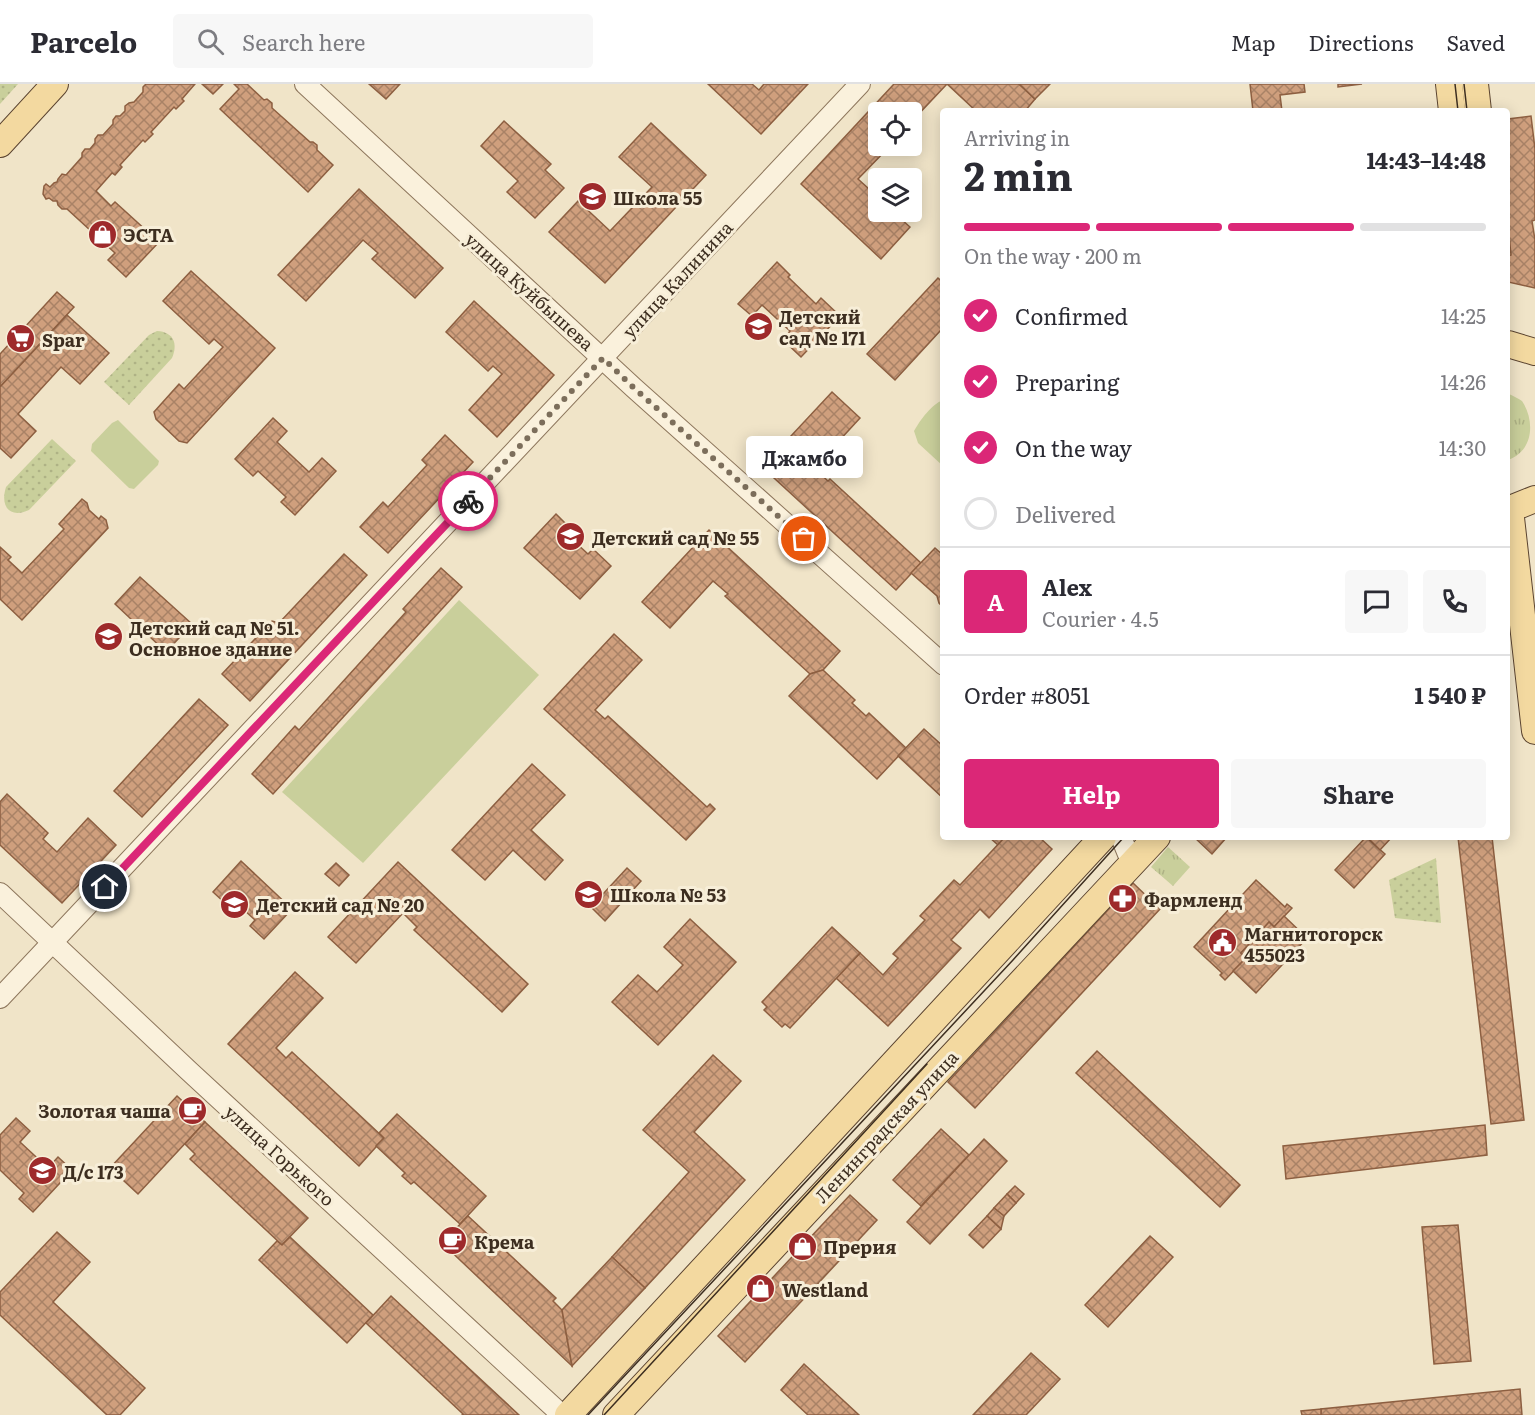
<!DOCTYPE html>
<html lang="en">
<head>
<meta charset="utf-8">
<style>
  :root { --surface:#fff; --page:#f7f7f7; --text:#2b2b33; --muted:#7c7c81; --line:#e1e1e2; --accent:#db2777 }
  body { margin:0; font-family:Literata,serif; background:var(--page); color:var(--text); height:100vh; display:flex; flex-direction:column; font-size:22px; white-space:nowrap }
  * { box-sizing:border-box; margin:0 }
  p { font-size:20px; color:var(--muted) }
  .icon { flex:none; width:33px; height:33px; fill:none; stroke:currentColor; stroke-width:2; stroke-linecap:round; stroke-linejoin:round }
  .map { position:relative; flex:1; overflow:hidden }
  .side { position:absolute; left:940px; top:24px; width:570px; height:732px; display:flex; flex-direction:column; background:var(--surface); border-radius:6px; box-shadow:0 3px 15px #0003 }
  .side>* { flex:none }
  .tools { position:absolute; left:868px; top:18px; display:grid; gap:12px }
  .tools a { display:grid; place-items:center; width:54px; height:54px; border-radius:6px; background:var(--surface); box-shadow:0 3px 15px #0003; font-size:30px }
  .pin { position:absolute; display:grid; place-items:center; width:51px; height:51px; color:#fff; margin:-26px; border:3px solid #fff; border-radius:50%; box-shadow:0 2px 6px #0007 }
  .courier { position:absolute; display:grid; place-items:center; width:60px; height:60px; margin:-30px; border:4px solid #db2777; border-radius:50%; background:#fff; color:#222; box-shadow:0 2px 8px #0007 }
  .bubble { position:absolute; height:42px; border-radius:6px; background:var(--surface); box-shadow:0 3px 15px #0003; font-size:20px; font-weight:700; line-height:42px; text-align:center }
  .summary em { font-style:normal; font-weight:700 }
  .summary div { display:flex; flex-direction:column-reverse }
  .summary { display:flex; align-items:center; justify-content:space-between; height:102px; padding:0 24px }
  h1 { font-size:39px; font-weight:700; line-height:45px }
  .bar { display:grid; grid-template-columns:repeat(4,1fr); gap:9px 6px; align-content:center; height:72px; padding:0 24px }
  .bar i { height:8px; border-radius:4px; background:var(--line) }
  .bar .current { background:var(--accent) }
  .bar p { grid-column:span 4 }
  .line { display:flex; align-items:center; gap:15px; padding:0 24px; border-top:2px solid var(--line) }
  .line div { flex:1 }
  .round { display:grid; place-items:center; flex:none; width:63px; height:63px; border-radius:6px; background:var(--page) }
  ol { padding:0 24px; list-style:none }
  li { display:flex; align-items:center; gap:18px; height:66px }
  li p { margin-inline-start:auto }
  li .icon { padding:6px; border-radius:50%; background:var(--accent); color:#fff; stroke-width:4 }
  li:last-child { color:var(--muted) }
  li i { width:33px; height:33px; border:3px solid var(--line); border-radius:50% }
  .cta { display:flex; gap:12px; margin-top:auto; padding:12px 24px }
  .cta a { flex:1; height:69px; border-radius:6px; background:var(--accent); color:#fff; font-size:24px; font-weight:700; line-height:69px; text-align:center }
  .cta a+a { background:var(--page); color:var(--text) }
  header { display:flex; align-items:center; gap:36px; box-sizing:border-box; height:84px; padding:0 30px; background:var(--surface); border-bottom:2px solid var(--line) }
  header strong { font-size:28px }
  nav { display:flex; gap:33px; margin-inline-start:auto; font-size:21px }
  .search { width:420px; height:54px; background:var(--page); display:flex; align-items:center; gap:15px; box-sizing:border-box; padding:0 21px; border-radius:6px; color:var(--muted); font-size:22px }
  .map>svg:first-child { display:block }
</style>
</head>
<body>
<header>
<strong>Parcelo</strong>
<div class="search"><svg class="icon" aria-label="search" viewBox="0 0 24 24"><circle cx="10" cy="10" r="6"/><path d="M15 15l6 6"/></svg>Search here</div>
<nav><a>Map</a><a>Directions</a><a>Saved</a></nav>
</header>
<div class="map">
<svg width="1535" height="1331" viewBox="0 0 1535 1331">
  <defs>
    <pattern id="grass-tufts" width="24" height="20" patternUnits="userSpaceOnUse" patternTransform="scale(1.5)"><rect width="24" height="20" fill="#c9cf9b"/><path d="M3 7l-1-3M5 7V3M7 7l1-3M15 17l-1-3M17 17v-4M19 17l1-3" fill="none" stroke="#aeb285"/></pattern>
    <pattern id="park-dots" width="8" height="8" patternUnits="userSpaceOnUse" patternTransform="scale(1.5)"><rect width="8" height="8" fill="#c9cf9b"/><path d="M2 2h.1M6 6h.1" fill="none" stroke="#aeb285" stroke-width="1.8" stroke-linecap="round"/></pattern>
    <pattern id="building-cross-hatch" width="8" height="8" patternUnits="userSpaceOnUse" patternTransform="scale(1.5)"><rect width="8" height="8" fill="#cf9f7d"/><path d="M0 0l8 8M0 8l8-8" fill="none" stroke="#a98266"/></pattern>
  </defs>
  <rect width="100%" height="100%" fill="#f0e4c8"/>
  <!-- grass -->
  <g fill="url(#grass-tufts)">
    <path d="M1509,310c4,2 9,4 13,7 13,19 12,50 -14,59v-55z"/>
    <path d="M1168,763l22,20 -17,19 -22,-19z"/>
  </g>
  <!-- park -->
  <g fill="url(#park-dots)">
    <path d="M0,0h18l-18,20z"/>
    <path d="M157,247c17,1 21,13 15,27l-43,47 -25,-23 45,-47z"/>
    <path d="M52,355l24,22 -47,49c-20,9 -29,-4 -23,-23z"/>
    <path d="M1436,774l5,65 -46,-5 -6,-38z"/>
  </g>
  <!-- garden -->
  <g fill="#c9cf9b">
    <path d="M943,316v66l-25,-23 -4,-12c6,-11 18,-27 29,-31z"/>
    <path d="M118,336l41,41 -1,4 -24,24 -5,-1 -38,-37 1,-7 20,-21z"/>
    <path d="M459,516l80,75 -176,188 -81,-71z"/>
  </g>
  <!-- building -->
  <g fill="url(#building-cross-hatch)" stroke="#8d5f41" stroke-width="1.5">
    <path d="M146,0h49l-13,15 2,2 -8,8 -2,-2 -23,25 2,2 -8,8 -2,-2 -23,25 2,2 -7,8 -3,-2 -16,18 15,15 4,-4 44,40 -33,35 -18,-17 7,-7 -48,-44h-5l-4,-4 -1,-4h-4l-4,-3 -3,1 -3,-5 1,-8 2,-2 4,3 4,-4 3,-1 1,-3 4,-5 4,1 16,-18v-4l3,-4h5l5,-6v-4l3,-4h5l10,-11v-4l3,-4h4l5,-5v-5l4,-3 5,-1 9,-10v-5z"/>
    <path d="M202,0h21l-10,10z"/>
    <path d="M234,0h13l17,16 3,-1 5,4v5l38,34h3l4,3v5l16,15 -25,27 -88,-83 19,-20z"/>
    <path d="M369,0h31l-14,15z"/>
    <path d="M708,0h44l7,6 5,-6h44l-47,50z"/>
    <path d="M894,0h125l16,15 -10,12h-49l-29,-27 -35,37v-9h-33v34h11l-32,33 21,19v14h14l17,15 -29,32 -80,-75z"/>
    <path d="M1019,0h31l-15,15z"/>
    <path d="M1250,0h54l1,8 -25,3 2,16h-29z"/>
    <path d="M1338,0h24l-24,3z"/>
    <path d="M1531,32l4,33v71l-3,1 3,19v48l-27,-6v-26l3,-1 -3,-30v-106z"/>
    <path d="M504,37l47,43 -6,6 19,18 -29,30 -28,-26 11,-11 -37,-35z"/>
    <path d="M651,39l55,52 -101,108 -56,-51 29,-31 32,30 42,-44 -33,-30z"/>
    <path d="M359,105l84,79 -28,30 -43,-39 6,-6 -15,-13 -57,61 -28,-26z"/>
    <path d="M777,178l13,13 -2,2 28,27 5,-6 19,18 -39,41 -18,-17 7,-9 -28,-26 -10,11 -14,-12z"/>
    <path d="M191,187l84,77 -88,95 -8,-2 -23,-22 -2,-7 25,-28 5,5 39,-42 -9,-8 -5,5 -46,-43z"/>
    <path d="M938,194l6,5v49l-3,-2 -46,50 -28,-26z"/>
    <path d="M57,208l17,15 -74,80v-33z"/>
    <path d="M474,217l80,74 -57,62 -28,-27 33,-36 -9,-8 -5,5 -42,-39z"/>
    <path d="M67,231l42,38 -29,31 -19,-17 -43,47 18,17 -25,27 -11,-10v-61z"/>
    <path d="M832,308l28,26 -46,50 14,13 2,-2 91,84 -25,27 -134,-123z"/>
    <path d="M273,334l14,13 -10,11 32,30 13,-14 14,13 -41,44 -14,-13 5,-5 -28,-26 -5,5 -18,-17z"/>
    <path d="M445,351l28,27 -85,91 -28,-26 23,-25 5,5 39,-42 -5,-5z"/>
    <path d="M82,415l5,4 2,7 10,9 2,-3 5,4 2,8 -86,92 -22,-21v-52l11,10 -3,3 14,13 42,-44 -5,-5z"/>
    <path d="M556,430l13,13 -5,5 24,22 5,-5 18,17 -31,33 -56,-51z"/>
    <path d="M709,446l131,121 -17,19 -13,4 -85,-78 3,-2 -15,-13 -43,47 -28,-26z"/>
    <path d="M935,464l9,8v52l-5,-5 -2,-7 -26,-23z"/>
    <path d="M344,470l23,21 -117,126 -28,-27 50,-53 7,2z"/>
    <path d="M441,484l21,19 -189,207 -21,-20 43,-48 4,4 107,-118 -3,-3z"/>
    <path d="M140,493l52,47 -26,28 -51,-48z"/>
    <path d="M614,550l28,26 -47,50 10,9 3,-3 99,91 3,-3 5,5 -29,31 -142,-131z"/>
    <path d="M823,586l32,30 -3,3 14,13 3,-3 37,35 -29,31 -88,-83 21,-22z"/>
    <path d="M199,615l29,26 -86,92 -28,-26z"/>
    <path d="M924,645l20,18v52l-46,-43z"/>
    <path d="M532,680l33,31 -34,35 32,30 -18,20 -32,-30 -28,30 -33,-30z"/>
    <path d="M7,710l41,39 -5,6 14,13 31,-34 28,27 -54,58 -62,-58v-43z"/>
    <path d="M989,753h16l-7,8z"/>
    <path d="M1005,753h34l13,12 -63,69 -9,-9 -29,31 10,8 -73,78 -52,-48 24,-25 23,22 15,-17 -5,-4 32,-34 -5,-4 34,-36 6,5z"/>
    <path d="M1194,753h33l-15,17z"/>
    <path d="M1366,753l19,17 -31,34 -19,-18z"/>
    <path d="M1367,753h25l-12,13z"/>
    <path d="M1458,753h34l32,283 -33,4z"/>
    <path d="M241,777l51,48 -28,30 -14,-13 5,-6 -24,-22 -5,6 -13,-12z"/>
    <path d="M398,778l130,122 -26,28 -88,-82 3,-3 -14,-14 -47,50 -28,-26z"/>
    <path d="M336,779l13,12 -10,11 -14,-12z"/>
    <path d="M627,784l14,13 -36,40 -14,-14z"/>
    <path d="M1256,796l29,27 2,-3 5,4 -18,19 -5,-5 -28,31 5,5 -21,22 -5,-5 2,-2 -28,-26z"/>
    <path d="M1133,799l27,26 -185,199 -27,-26z"/>
    <path d="M1284,832l23,22 -51,55 -23,-22 13,-13 -5,-5 28,-31 5,5z"/>
    <path d="M690,835l46,43 -78,83 -46,-43 26,-27 19,17 26,-27 -19,-18z"/>
    <path d="M832,843l28,26 -70,75 -5,-4 -3,3 -18,-17 3,-3 -5,-5z"/>
    <path d="M295,888l28,26 -47,50 10,10 6,-6 92,86 -25,28 -131,-122z"/>
    <path d="M1097,967l143,134 -20,22 -144,-134z"/>
    <path d="M713,971l28,26 -47,51 51,48 -100,108 -33,-31 77,-85 -46,-42z"/>
    <path d="M177,1012l28,26 -67,72 -28,-26z"/>
    <path d="M397,1030l89,82 -26,28 -46,-42 -3,2 -9,-8 3,-3 -29,-27 8,-8 -5,-5z"/>
    <path d="M16,1034l14,13 -10,11 28,26 10,-11 14,13 -39,42 -14,-13 5,-6 -24,-23v-35z"/>
    <path d="M205,1038l103,96 -26,27 -92,-86 5,-5 -10,-10z"/>
    <path d="M1485,1041l2,30 -201,24 -3,-33z"/>
    <path d="M941,1045l28,26 -48,51 -28,-26z"/>
    <path d="M984,1055l23,22 -77,83 -23,-22z"/>
    <path d="M1015,1102l9,8 -8,9 -9,-9z"/>
    <path d="M1007,1110l9,9 -12,13 -10,-8z"/>
    <path d="M850,1111l27,25 -132,142 -27,-26z"/>
    <path d="M994,1124l10,8 -3,13 -14,-13z"/>
    <path d="M468,1132l88,82 -3,3 9,9 10,56 -130,-123z"/>
    <path d="M987,1132l14,13 -18,19 -14,-13z"/>
    <path d="M1458,1141l13,136 -37,3 -12,-137z"/>
    <path d="M57,1148l33,30 -37,40 92,86 -25,27h-13l-107,-100v-23z"/>
    <path d="M1150,1152l23,21 -65,70 -23,-22z"/>
    <path d="M290,1153l83,78 -26,28 -88,-83 18,-19 5,4z"/>
    <path d="M612,1173l33,31 -73,78 -10,-56z"/>
    <path d="M391,1212l128,119h-57l1,-1 -97,-91z"/>
    <path d="M1031,1269l29,26 -34,36h-53z"/>
    <path d="M804,1280l55,51h-51l-27,-25z"/>
    <path d="M1520,1305l2,26h-201v-6z"/>
    <path d="M1321,1325v6h-19l-1,-4z"/>
  </g>
  <g fill="none" stroke-linecap="round" stroke-linejoin="round">
    <defs>
      <g id="minor">
        <path d="M305,0l329,304 310,277"/>
        <path d="M1121,753l11,27"/>
        <path d="M0,809l189,178 373,344"/>
        <path d="M0,914l860,-914"/>
      </g>
      <g id="major">
        <path d="M1449,0l3,27"/>
        <path d="M1475,0l3,27"/>
        <path d="M0,60l55,-60"/>
        <path d="M1508,260l27,8"/>
        <path d="M1508,425h2l25,-10"/>
        <path d="M1510,425l25,222"/>
        <path d="M568,1331l535,-578"/>
        <path d="M616,1331l541,-578"/>
      </g>
    </defs>
    <!-- minor casing -->
    <use href="#minor" stroke="#8d765c" stroke-width="22"/>
    <!-- major casing -->
    <use href="#major" stroke="#5b4430" stroke-width="28"/>
    <!-- minor -->
    <use href="#minor" stroke="#faf1dc" stroke-width="20"/>
    <!-- major -->
    <use href="#major" stroke="#f3d9a0" stroke-width="26"/>
    <!-- tram -->
    <g stroke="#3d2e20" stroke-width="1.5">
      <path d="M1455,0l3,27"/>
      <path d="M1464,0l3,27"/>
      <path d="M588,1331l425,-455 111,-123"/>
      <path d="M604,1331l323,-351"/>
    </g>
  </g>
  <g fill="none" stroke-linecap="round" stroke-linejoin="round">
    <!-- done -->
    <path stroke="#7c6e5b" stroke-width="6" stroke-dasharray="0 10.8" d="M468,417l135,-143 31,30 170,151"/>
    <!-- route -->
    <path stroke="#db2777" stroke-width="8" d="M105,803l363,-386"/>
  </g>
  <!-- icons -->
  <defs>
    <symbol id="school-disc" viewBox="-11 -11 22 22"><circle r="9.5" fill="#9e2a2b" stroke="#f7eed8"/><path d="M0-5L7-2L0 1L-7-2ZM-4 1L0 2.5L4 1V4Q0 6-4 4Z" fill="#fff"/></symbol>
    <symbol id="shop-disc" viewBox="-11 -11 22 22"><circle r="9.5" fill="#9e2a2b" stroke="#f7eed8"/><path d="M-5-2.5h2.3a2.7 3.5 0 0 1 5.4 0H5L5.5 6h-11ZM-1.5-2.5h3a1.5 2.3 0 0 0-3 0Z" fill="#fff"/></symbol>
    <symbol id="supermarket-disc" viewBox="-11 -11 22 22"><circle r="9.5" fill="#9e2a2b" stroke="#f7eed8"/><path d="M-6-5.5h2.5l.6 2H6L4.5 2H-2.5L-4.4-4H-6ZM-1.5 3.2a1.3 1.3 0 1 0 .1 0ZM3 3.2a1.3 1.3 0 1 0 .1 0Z" fill="#fff"/></symbol>
    <symbol id="pharmacy-disc" viewBox="-11 -11 22 22"><circle r="9.5" fill="#9e2a2b" stroke="#f7eed8"/><path d="M-2-6h4v4h4v4h-4v4h-4v-4h-4v-4h4Z" fill="#fff"/></symbol>
    <symbol id="civic-disc" viewBox="-11 -11 22 22"><circle r="9.5" fill="#9e2a2b" stroke="#f7eed8"/><path d="M-.6-6.5H3V-4.5H.6V-3L4-1V1h2V6H-6V1h2V-1L-.6-3ZM-1.2 2.5V6h2.4V2.5Z" fill="#fff"/></symbol>
    <symbol id="cafe-disc" viewBox="-11 -11 22 22"><circle r="9.5" fill="#9e2a2b" stroke="#f7eed8"/><path d="M-5.5-4.5H6V0H3Q3 3.5 0 3.5H-2.5Q-5.5 3.5-5.5 0ZM3-3.2v2h1.7v-2ZM-6 4.5H4V6H-6Z" fill="#fff"/></symbol>
  </defs>
  <g fill-rule="evenodd">
    <use href="#school-disc" x="576" y="96" width="33" height="33"/>
    <use href="#shop-disc" x="86" y="134" width="33" height="33"/>
    <use href="#school-disc" x="742" y="226" width="33" height="33"/>
    <use href="#supermarket-disc" x="4" y="238" width="33" height="33"/>
    <use href="#school-disc" x="554" y="436" width="33" height="33"/>
    <use href="#school-disc" x="92" y="536" width="33" height="33"/>
    <use href="#school-disc" x="572" y="794" width="33" height="33"/>
    <use href="#pharmacy-disc" x="1106" y="798" width="33" height="33"/>
    <use href="#school-disc" x="218" y="804" width="33" height="33"/>
    <use href="#civic-disc" x="1206" y="842" width="33" height="33"/>
    <use href="#cafe-disc" x="176" y="1010" width="33" height="33"/>
    <use href="#school-disc" x="26" y="1070" width="33" height="33"/>
    <use href="#cafe-disc" x="436" y="1140" width="33" height="33"/>
    <use href="#shop-disc" x="786" y="1146" width="33" height="33"/>
    <use href="#shop-disc" x="744" y="1188" width="33" height="33"/>
  </g>
  <g text-anchor="middle" dominant-baseline="central" stroke-width="6" stroke-linejoin="round" paint-order="stroke">
    <!-- poi labels -->
    <g font-size="18" font-weight="bold" fill="#3d2e20" stroke="#f7eed8" text-anchor="start">
      <text x="613" y="113">Школа 55</text>
      <text x="123" y="150">ЭСТА</text>
      <text x="779" y="232">Детский<tspan x="779" dy="21">сад № 171</tspan></text>
      <text x="42" y="255">Spar</text>
      <text x="592" y="453">Детский сад № 55</text>
      <text x="129" y="543">Детский сад № 51.<tspan x="129" dy="21">Основное здание</tspan></text>
      <text x="610" y="810">Школа № 53</text>
      <text x="1144" y="815">Фармленд</text>
      <text x="256" y="820">Детский сад № 20</text>
      <text x="1244" y="849">Магнитогорск<tspan x="1244" dy="21">455023</tspan></text>
      <text x="171" y="1026" text-anchor="end">Золотая чаша</text>
      <text x="63" y="1087">Д/с 173</text>
      <text x="474" y="1157">Крема</text>
      <text x="823" y="1162">Прерия</text>
      <text x="782" y="1205">Westland</text>
    </g>
    <!-- street labels -->
    <g font-size="18" fill="#3d2e20" stroke="#f7eed8">
      <text transform="translate(677 195) rotate(-47)">улица Калинина</text>
      <text transform="translate(530 207) rotate(42)">улица Куйбышева</text>
      <text transform="translate(886 1042) rotate(-47)">Ленинградская улица</text>
      <text transform="translate(280 1071) rotate(42)">улица Горького</text>
    </g>
  </g>
</svg>
<div class="tools">
<a><svg class="icon" aria-label="locate" viewBox="0 0 24 24"><circle cx="12" cy="12" r="6"/><path d="M12 2v4M12 18v4M2 12h4M18 12h4"/></svg></a>
<a><svg class="icon" aria-label="layers" viewBox="0 0 24 24"><path d="M12 4l9 5-9 5-9-5zM3 14l9 5 9-5"/></svg></a>
</div>
<div class="pin" style="left:804px;top:455px;background:#ea580c"><svg class="icon" aria-label="bag" viewBox="0 0 24 24"><path d="M5 8h14l-1 12H6zM9 8a3 3 0 0 1 6 0"/></svg></div>
<div class="pin" style="left:105px;top:803px;background:#1f2937"><svg class="icon" aria-label="home" viewBox="0 0 24 24"><path d="M3 11l9-7 9 7M6 9v11h12V9"/></svg></div>
<div class="courier" style="left:468px;top:417px"><svg class="icon" aria-label="bike" viewBox="0 0 24 24"><circle cx="6" cy="16" r="4"/><circle cx="18" cy="16" r="4"/><path d="M6 16l4-8h5l3 8M10 8l3 8H6M13 5h3"/></svg></div>
<div class="bubble" style="left:746px;top:352px;width:117px">Джамбо</div>
<section class="side">
<div class="summary"><div><h1>2 min</h1><p>Arriving in</p></div><em>14:43–14:48</em></div>
<div class="bar"><i class="current"></i><i class="current"></i><i class="current"></i><i></i><p>On the way · 200 m</p></div>
<ol>
<li><svg class="icon" aria-label="check" viewBox="0 0 24 24"><path d="M5 12l5 5 9-10"/></svg>Confirmed<p>14:25</p></li>
<li><svg class="icon" aria-label="check" viewBox="0 0 24 24"><path d="M5 12l5 5 9-10"/></svg>Preparing<p>14:26</p></li>
<li><svg class="icon" aria-label="check" viewBox="0 0 24 24"><path d="M5 12l5 5 9-10"/></svg>On the way<p>14:30</p></li>
<li><i></i>Delivered</li>
</ol>
<div class="line" style="height:108px"><b class="round" style="background:var(--accent);color:#fff">A</b><div><b>Alex</b><p>Courier · 4.5</p></div><a class="round"><svg class="icon" aria-label="chat" viewBox="0 0 24 24"><path d="M4 5h16v11H9l-5 4z"/></svg></a><a class="round"><svg class="icon" aria-label="phone" viewBox="0 0 24 24"><path d="M5 4h4l2 5-3 2q2 4 5 5l2-3 5 2v4C11 20 4 13 5 4z"/></svg></a></div>
<div class="line" style="height:78px"><div>Order #8051</div><b>1 540 ₽</b></div>
<div class="cta"><a>Help</a><a>Share</a></div>
</section>
</div>
</body>
</html>
